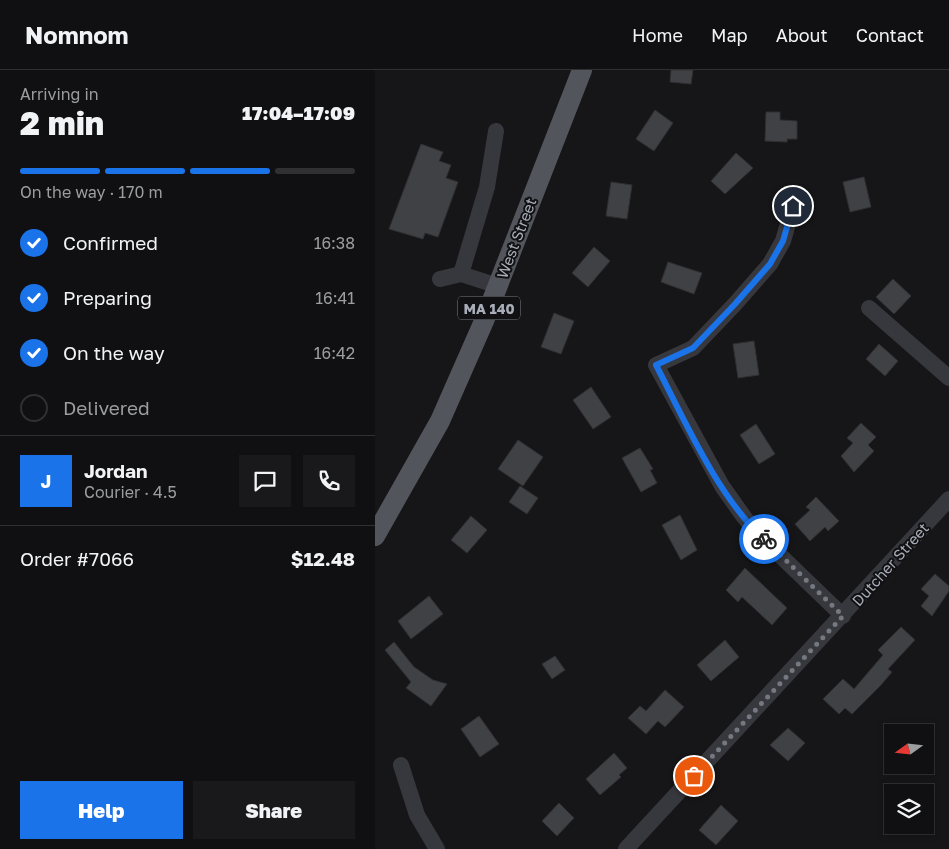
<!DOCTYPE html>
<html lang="en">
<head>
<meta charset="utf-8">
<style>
  :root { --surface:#101012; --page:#19191b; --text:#f1f3f6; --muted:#9c9d9f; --line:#303032; --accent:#1a73e8 }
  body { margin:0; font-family:"Golos Text",sans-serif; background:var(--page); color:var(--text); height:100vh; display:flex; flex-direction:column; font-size:19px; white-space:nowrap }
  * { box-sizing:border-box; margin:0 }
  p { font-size:16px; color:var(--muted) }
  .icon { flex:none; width:28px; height:28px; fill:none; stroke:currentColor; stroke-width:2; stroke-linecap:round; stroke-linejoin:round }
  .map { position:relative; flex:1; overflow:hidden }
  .sheet { display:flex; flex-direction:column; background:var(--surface); width:375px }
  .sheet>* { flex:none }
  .needle { width:32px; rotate:255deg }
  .controls { position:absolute; left:509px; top:654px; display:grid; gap:10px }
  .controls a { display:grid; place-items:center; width:50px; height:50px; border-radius:0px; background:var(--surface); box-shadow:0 2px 8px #0003,0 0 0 1px var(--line); font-size:25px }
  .pin { position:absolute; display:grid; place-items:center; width:42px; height:42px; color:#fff; margin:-21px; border:2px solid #fff; border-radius:50%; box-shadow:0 1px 5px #0007 }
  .courier { position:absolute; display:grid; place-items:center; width:50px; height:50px; margin:-25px; border:4px solid #1a73e8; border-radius:50%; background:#fff; color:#222; box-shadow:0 1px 6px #0007 }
  .summary em { font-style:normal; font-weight:800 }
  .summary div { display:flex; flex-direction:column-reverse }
  .summary { display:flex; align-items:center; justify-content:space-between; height:85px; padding:0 20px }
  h1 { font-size:32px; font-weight:800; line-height:38px }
  .bar { display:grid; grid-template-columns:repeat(4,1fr); gap:8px 5px; align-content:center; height:60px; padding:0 20px }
  .bar i { height:6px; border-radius:4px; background:var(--line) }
  .bar .selected { background:var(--accent) }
  .bar p { grid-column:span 4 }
  .line { display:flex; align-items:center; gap:12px; padding:0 20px; border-top:1px solid var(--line) }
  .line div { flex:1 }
  .round { display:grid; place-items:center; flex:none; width:52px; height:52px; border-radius:0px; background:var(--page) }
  ol { padding:0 20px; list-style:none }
  li { display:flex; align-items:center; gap:15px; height:55px }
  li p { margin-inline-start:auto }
  li .icon { padding:5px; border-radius:50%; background:var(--accent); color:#fff; stroke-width:4 }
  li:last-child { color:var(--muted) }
  li i { width:28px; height:28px; border:2px solid var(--line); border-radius:50% }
  .cta { display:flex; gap:10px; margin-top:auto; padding:10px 20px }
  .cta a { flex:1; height:58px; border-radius:0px; background:var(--accent); color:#fff; font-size:20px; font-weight:800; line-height:58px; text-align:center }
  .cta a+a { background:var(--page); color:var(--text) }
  header { display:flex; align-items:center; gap:30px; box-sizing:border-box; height:70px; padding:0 25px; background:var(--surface); border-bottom:1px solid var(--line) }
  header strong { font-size:24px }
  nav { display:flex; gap:28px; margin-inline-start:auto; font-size:18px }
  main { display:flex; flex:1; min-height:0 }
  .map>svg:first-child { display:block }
</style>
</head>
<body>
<header>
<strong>Nomnom</strong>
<nav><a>Home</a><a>Map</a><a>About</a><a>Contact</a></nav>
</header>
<main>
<section class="sheet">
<div class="summary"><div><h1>2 min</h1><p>Arriving in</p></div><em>17:04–17:09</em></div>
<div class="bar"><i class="selected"></i><i class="selected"></i><i class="selected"></i><i></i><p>On the way · 170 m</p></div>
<ol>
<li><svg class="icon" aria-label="check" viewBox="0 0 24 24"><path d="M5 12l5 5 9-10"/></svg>Confirmed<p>16:38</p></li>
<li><svg class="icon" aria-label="check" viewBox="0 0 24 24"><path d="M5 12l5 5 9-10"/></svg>Preparing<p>16:41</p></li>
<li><svg class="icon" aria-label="check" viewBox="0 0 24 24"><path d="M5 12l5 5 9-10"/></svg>On the way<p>16:42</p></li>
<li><i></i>Delivered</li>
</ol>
<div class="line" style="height:90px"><b class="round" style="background:var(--accent);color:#fff">J</b><div><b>Jordan</b><p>Courier · 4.5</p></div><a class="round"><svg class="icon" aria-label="chat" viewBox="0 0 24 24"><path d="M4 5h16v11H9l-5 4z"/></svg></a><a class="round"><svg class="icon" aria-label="phone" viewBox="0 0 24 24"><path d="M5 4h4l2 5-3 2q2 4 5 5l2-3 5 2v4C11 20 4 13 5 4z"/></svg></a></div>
<div class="line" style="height:65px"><div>Order #7066</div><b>$12.48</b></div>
<div class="cta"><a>Help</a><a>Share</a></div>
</section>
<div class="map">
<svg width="574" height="779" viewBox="0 0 574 779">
  <rect width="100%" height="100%" fill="#161618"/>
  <!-- building -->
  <g fill="#404145" stroke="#303034">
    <path d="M296,0h22l-2,14 -21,-2z"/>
    <path d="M280,40l18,13 -19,28 -18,-12z"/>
    <path d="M391,42h14v8l17,1v18h-10v3l-22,-1z"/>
    <path d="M46,74l22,8 -4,9 12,4 -5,13 12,4 -20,55 -13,-4 -2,6 -34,-10z"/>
    <path d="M361,83l17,15 -28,26 -14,-13z"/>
    <path d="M489,107l7,30 -21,5 -7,-30z"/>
    <path d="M236,112l21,3 -5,34 -21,-3z"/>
    <path d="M219,177l16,14 -22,26 -16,-14z"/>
    <path d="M293,192l34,11 -8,21 -33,-12z"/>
    <path d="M518,209l18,17 -17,18 -18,-17z"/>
    <path d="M179,243l20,8 -13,33 -20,-7z"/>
    <path d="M379,271l5,34 -21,3 -5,-34z"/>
    <path d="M504,274l19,17 -13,15 -19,-17z"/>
    <path d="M216,317l20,30 -18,12 -20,-29z"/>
    <path d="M486,353l15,14 -8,8 6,6 -20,21 -13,-16 12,-13 -6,-5z"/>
    <path d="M381,354l19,30 -16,10 -19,-29z"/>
    <path d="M143,370l25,17 -20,29 -25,-17z"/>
    <path d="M265,378l13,21 -3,1 7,13 -16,9 -19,-34z"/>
    <path d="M145,416l18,12 -11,16 -18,-12z"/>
    <path d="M441,427l23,24 -11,10 -3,-4 -15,14 -15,-17 15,-14 -4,-3z"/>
    <path d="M305,445l17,35 -16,10 -19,-35z"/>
    <path d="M96,446l16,14 -20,23 -16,-13z"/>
    <path d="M370,498l42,40 -15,17 -30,-28 -4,5 -12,-12z"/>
    <path d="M560,504l14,12v5l-17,25 -11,-10 8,-10 -8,-7z"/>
    <path d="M54,526l14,18 -32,25 -13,-18z"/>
    <path d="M526,557l14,13 -27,29 4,3 -11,13 -29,29 -7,-6 -6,6 -16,-15 20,-20 11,10 29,-34 -5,-5z"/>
    <path d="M350,570l14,17 -28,24 -14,-16z"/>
    <path d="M19,572l20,25 19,13 14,4 -16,22 -25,-18 5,-6 -26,-32z"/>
    <path d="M180,586l10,14 -13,9 -10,-15z"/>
    <path d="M290,620l19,17 -19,20 -7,-6 -12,13 -18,-16 12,-12 6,5z"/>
    <path d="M104,646l20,28 -19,13 -19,-28z"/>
    <path d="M413,658l17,15 -17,18 -18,-16z"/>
    <path d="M239,683l13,15 -8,7 2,2 -21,18 -14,-16z"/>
    <path d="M184,733l15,15 -17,18 -15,-15z"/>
    <path d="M346,735l17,16 -22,24 -17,-15z"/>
  </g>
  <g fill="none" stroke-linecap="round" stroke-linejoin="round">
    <!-- minor -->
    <g stroke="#37383d" stroke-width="16">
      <path d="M121,61l-9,56 -26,87 37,12"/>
      <path d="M418,136l-10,35 -13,23 -35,40 -42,44 -37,17 66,121 22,31 13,16 86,83"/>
      <path d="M65,209l21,-5"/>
      <path d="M494,238l80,70"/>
      <path d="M26,695l16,50 20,34"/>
      <path d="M251,779l323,-350"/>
    </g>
    <!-- major -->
    <path stroke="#53555c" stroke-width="20" d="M0,466l65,-115 44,-100 98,-251"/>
  </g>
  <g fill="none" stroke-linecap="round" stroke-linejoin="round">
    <!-- done -->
    <path stroke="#757880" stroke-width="5" stroke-dasharray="0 9" d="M319,706l149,-160 -79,-77"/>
    <!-- route -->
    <path stroke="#1a73e8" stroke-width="6" d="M389,469c-46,-42 -79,-118 -108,-174l37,-17 42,-44 35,-40 13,-23 10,-35"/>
  </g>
  <g text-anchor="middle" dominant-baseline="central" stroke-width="4" stroke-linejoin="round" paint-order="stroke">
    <!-- shield labels -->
    <rect fill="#111113" stroke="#7b7e86" stroke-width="1" x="83" y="226.5" width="62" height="23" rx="4"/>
    <g font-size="14" font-weight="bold" fill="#a8adb8">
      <text x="114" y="238">MA 140</text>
    </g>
    <!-- street labels -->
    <g font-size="15" fill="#a8adb8" stroke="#111113">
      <text transform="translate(141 168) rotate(-69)">West Street</text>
      <text transform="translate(515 494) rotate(-48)">Dutcher Street</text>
    </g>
  </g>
</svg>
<div class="controls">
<a><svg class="needle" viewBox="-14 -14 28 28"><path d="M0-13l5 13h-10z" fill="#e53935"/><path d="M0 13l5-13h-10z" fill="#9c9d9f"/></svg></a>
<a><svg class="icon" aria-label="layers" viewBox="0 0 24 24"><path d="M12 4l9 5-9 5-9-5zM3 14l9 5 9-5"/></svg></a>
</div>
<div class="pin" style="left:319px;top:706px;background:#ea580c"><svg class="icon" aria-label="bag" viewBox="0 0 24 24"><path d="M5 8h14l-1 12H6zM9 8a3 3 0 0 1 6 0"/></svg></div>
<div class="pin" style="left:418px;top:136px;background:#1f2937"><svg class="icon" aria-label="home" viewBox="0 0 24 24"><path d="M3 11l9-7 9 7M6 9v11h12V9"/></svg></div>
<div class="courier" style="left:389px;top:469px"><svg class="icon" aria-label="bike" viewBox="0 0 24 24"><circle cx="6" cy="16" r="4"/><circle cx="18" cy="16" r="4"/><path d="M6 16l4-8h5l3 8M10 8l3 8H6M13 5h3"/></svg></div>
</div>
</main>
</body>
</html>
